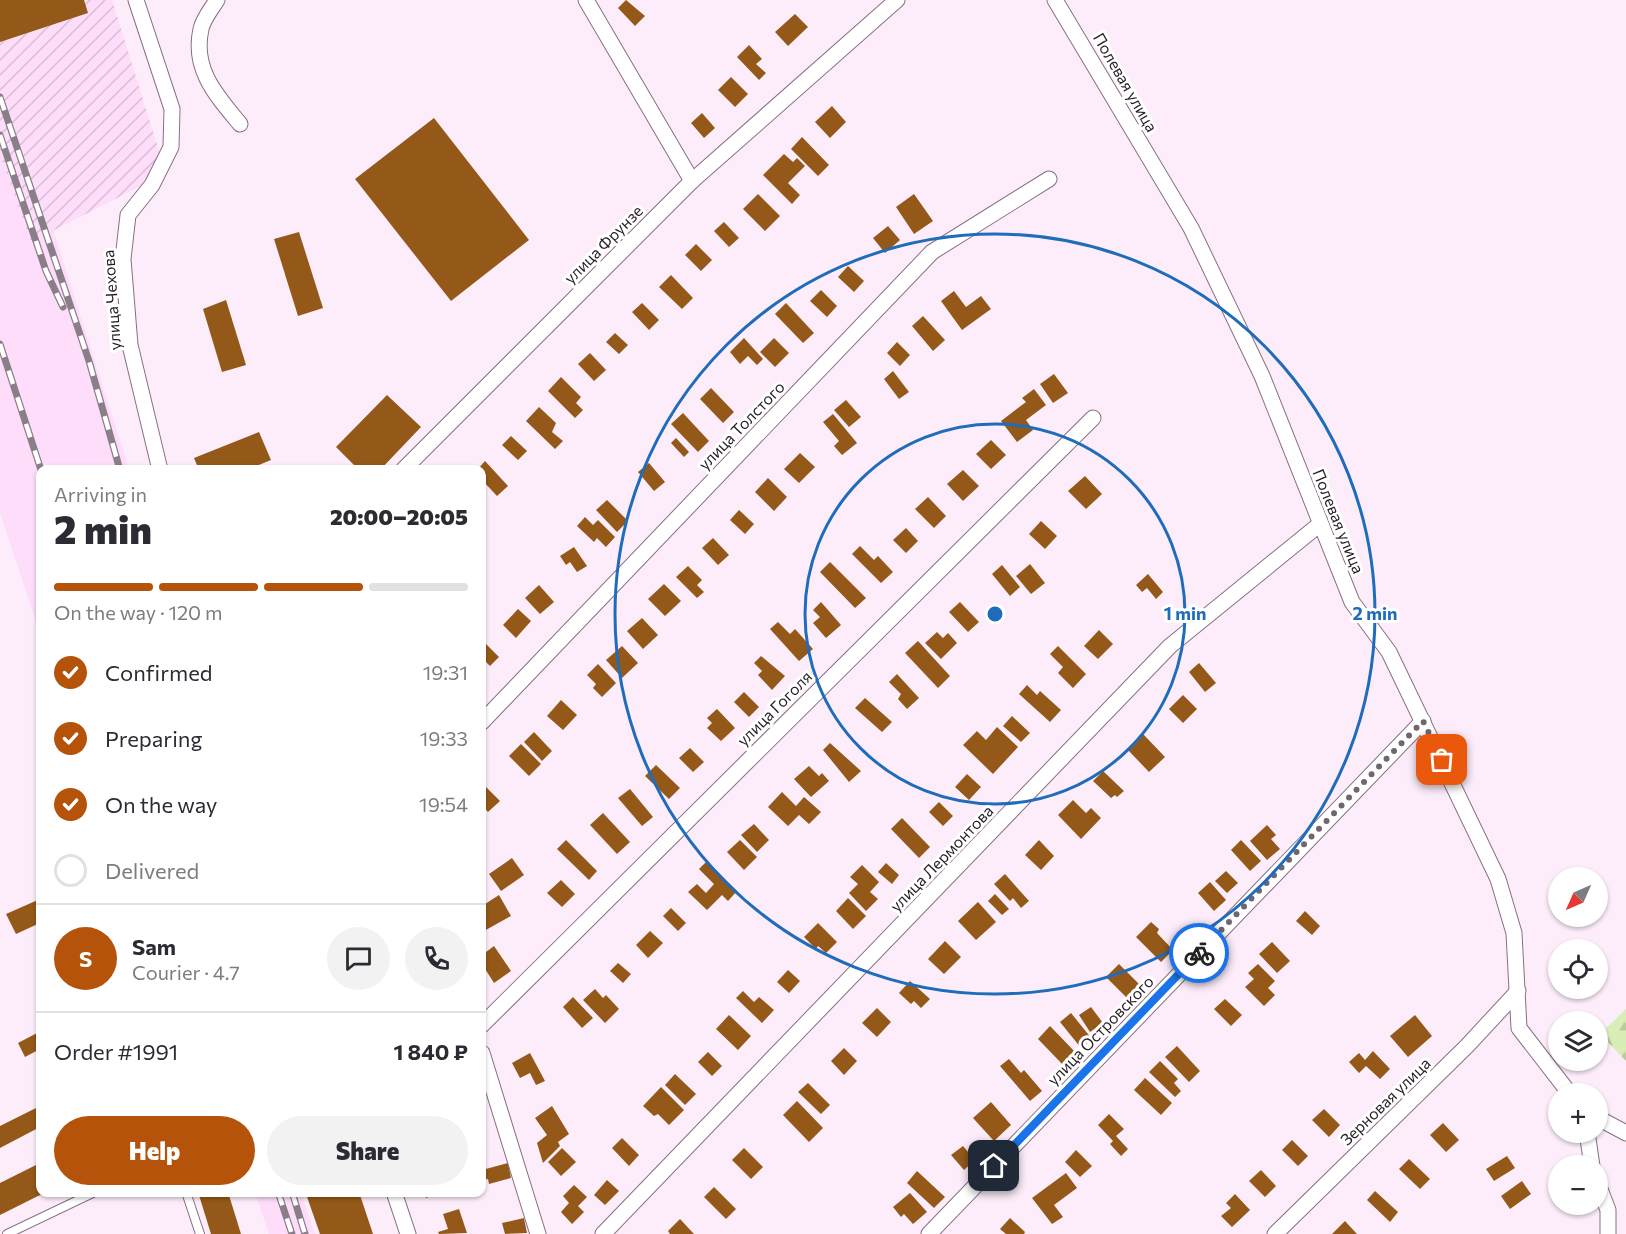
<!DOCTYPE html>
<html lang="en">
<head>
<meta charset="utf-8">
<style>
  :root { --surface:#fff; --page:#f2f2f3; --text:#2b2b33; --muted:#7c7c81; --line:#e1e1e2; --accent:#b45309 }
  body { margin:0; font-family:Commissioner,sans-serif; background:var(--page); color:var(--text); height:100vh; display:flex; flex-direction:column; font-size:22px; white-space:nowrap }
  * { box-sizing:border-box; margin:0 }
  p { font-size:20px; color:var(--muted) }
  .icon { flex:none; width:33px; height:33px; fill:none; stroke:currentColor; stroke-width:2; stroke-linecap:round; stroke-linejoin:round }
  .map { position:relative; flex:1; overflow:hidden }
  .side { position:absolute; left:36px; top:465px; width:450px; height:732px; display:flex; flex-direction:column; background:var(--surface); border-radius:12px; box-shadow:0 2px 4px #0004 }
  .side>* { flex:none }
  .needle { width:39px; rotate:225deg }
  .buttons { position:absolute; left:1548px; top:867px; display:grid; gap:12px }
  .buttons a { display:grid; place-items:center; width:60px; height:60px; border-radius:50%; background:var(--surface); box-shadow:0 2px 4px #0004; font-size:30px }
  .pin { position:absolute; display:grid; place-items:center; width:51px; height:51px; color:#fff; margin:-26px; border-radius:12px; box-shadow:0 3px 9px #0006 }
  .courier { position:absolute; display:grid; place-items:center; width:60px; height:60px; margin:-30px; border:4px solid #1a73e8; border-radius:50%; background:#fff; color:#222; box-shadow:0 2px 8px #0007 }
  .overview em { font-style:normal; font-weight:800 }
  .overview div { display:flex; flex-direction:column-reverse }
  .overview { display:flex; align-items:center; justify-content:space-between; height:102px; padding:0 18px }
  h1 { font-size:39px; font-weight:800; line-height:45px }
  .bar { display:grid; grid-template-columns:repeat(4,1fr); gap:9px 6px; align-content:center; height:72px; padding:0 18px }
  .bar i { height:8px; border-radius:4px; background:var(--line) }
  .bar .on { background:var(--accent) }
  .bar p { grid-column:span 4 }
  .line { display:flex; align-items:center; gap:15px; padding:0 18px; border-top:2px solid var(--line) }
  .line div { flex:1 }
  .round { display:grid; place-items:center; flex:none; width:63px; height:63px; border-radius:32px; background:var(--page) }
  ol { padding:0 18px; list-style:none }
  li { display:flex; align-items:center; gap:18px; height:66px }
  li p { margin-inline-start:auto }
  li .icon { padding:6px; border-radius:50%; background:var(--accent); color:#fff; stroke-width:4 }
  li:last-child { color:var(--muted) }
  li i { width:33px; height:33px; border:3px solid var(--line); border-radius:50% }
  .action { display:flex; gap:12px; margin-top:auto; padding:12px 18px }
  .action a { flex:1; height:69px; border-radius:36px; background:var(--accent); color:#fff; font-size:24px; font-weight:800; line-height:69px; text-align:center }
  .action a+a { background:var(--page); color:var(--text) }
  .map>svg:first-child { display:block }
</style>
</head>
<body>
<div class="map">
<svg width="1626" height="1234" viewBox="0 0 1626 1234">
  <defs>
    <pattern id="industrial-furrows" width="10" height="10" patternUnits="userSpaceOnUse" patternTransform="scale(1.5)"><rect width="10" height="10" fill="#feddfa"/><path d="M-1 1l2-2M0 10L10 0M9 11l2-2" fill="none" stroke="#dabdd6"/></pattern>
    <pattern id="forest-firs" width="22" height="20" patternUnits="userSpaceOnUse" patternTransform="scale(1.5)"><rect width="22" height="20" fill="#d8eeb6"/><path d="M5 1l3.5 6h-7zM16 11l3.5 6h-7z" fill="#b9cc9c"/></pattern>
  </defs>
  <rect width="100%" height="100%" fill="#fdedfb"/>
  <!-- built -->
  <g fill="#feddfa">
    <path d="M0,155l31,87 22,-13 76,240 -89,1v164l-40,-121z"/>
    <path d="M255,1193h46l14,41h-46z"/>
  </g>
  <!-- industrial -->
  <path fill="url(#industrial-furrows)" d="M0,0h112l54,173 -135,69 -31,-87z"/>
  <!-- forest -->
  <path fill="url(#forest-firs)" d="M1626,1009v52l-26,-27z"/>
  <!-- building -->
  <g fill="#945918">
    <path d="M0,0h84l4,13 -88,29z"/>
    <path d="M626,0l19,16 -10,10 -17,-18z"/>
    <path d="M795,14l13,13 -20,19 -13,-14z"/>
    <path d="M749,45l13,14 -6,5 10,9 -7,7 -22,-23z"/>
    <path d="M731,77l17,17 -13,13 -17,-17z"/>
    <path d="M832,106l14,16 -16,16 -15,-16z"/>
    <path d="M702,113l13,15 -11,10 -13,-15z"/>
    <path d="M434,118l95,122 -78,61 -96,-122z"/>
    <path d="M802,137l27,28 -11,11 -27,-27z"/>
    <path d="M784,154l9,8 4,-4 8,8 -17,17 12,12 -8,9 -29,-29z"/>
    <path d="M758,194l22,22 -15,15 -22,-22z"/>
    <path d="M914,194l19,27 -19,13 -18,-27z"/>
    <path d="M724,222l15,16 -10,9 -15,-16z"/>
    <path d="M888,226l12,14 -15,13 -12,-15z"/>
    <path d="M299,232l24,76 -25,8 -24,-77z"/>
    <path d="M696,244l16,16 -11,11 -16,-16z"/>
    <path d="M848,266l16,15 -10,11 -16,-15z"/>
    <path d="M671,275l22,23 -11,11 -23,-22z"/>
    <path d="M821,290l16,16 -10,11 -17,-16z"/>
    <path d="M954,291l12,16 15,-11 10,13 -29,21 -21,-29z"/>
    <path d="M226,300l20,65 -24,7 -19,-63z"/>
    <path d="M642,303l17,17 -10,10 -17,-18z"/>
    <path d="M786,303l28,30 -11,10 -28,-29z"/>
    <path d="M923,316l22,24 -12,11 -21,-25z"/>
    <path d="M615,333l13,12 -9,9 -13,-12z"/>
    <path d="M744,338l19,21 -6,6 -9,-9 -8,8 -10,-12z"/>
    <path d="M774,338l15,15 -14,14 -15,-15z"/>
    <path d="M897,342l13,13 -10,11 -13,-13z"/>
    <path d="M590,353l16,17 -12,11 -16,-17z"/>
    <path d="M893,371l16,21 -10,7 -15,-20z"/>
    <path d="M1054,374l14,19 -15,10 -13,-19z"/>
    <path d="M561,377l20,20 -5,6 7,7 -8,8 -27,-27z"/>
    <path d="M711,388l23,24 -11,11 -23,-24z"/>
    <path d="M1034,389l12,16 -20,15 7,10 -16,12 -16,-21 25,-19 -4,-4z"/>
    <path d="M387,395l34,32 -41,43h-21l-23,-23z"/>
    <path d="M846,400l15,17 -12,10 -15,-17z"/>
    <path d="M539,407l17,16 -4,9 11,9 -8,8 -29,-28z"/>
    <path d="M683,413l26,28 -11,11 -27,-28z"/>
    <path d="M833,414l24,29 -15,12 -8,-9 5,-5 -16,-19z"/>
    <path d="M259,432l12,28 -24,10h-48l-5,-12z"/>
    <path d="M511,436l16,15 -9,9 -16,-15z"/>
    <path d="M676,438l13,14 -5,5 -13,-14z"/>
    <path d="M991,440l15,15 -15,14 -15,-15z"/>
    <path d="M800,453l15,14 -16,16 -15,-14z"/>
    <path d="M485,461l23,25 -11,10 -15,-16v-10h-5z"/>
    <path d="M649,463l16,19 -11,9 -16,-19z"/>
    <path d="M963,470l16,16 -16,15 -16,-17z"/>
    <path d="M1085,476l17,18 -16,15 -18,-18z"/>
    <path d="M768,478l19,19 -13,14 -19,-19z"/>
    <path d="M928,497l18,19 -12,12 -19,-19z"/>
    <path d="M607,500l21,21 -11,11 -21,-22z"/>
    <path d="M739,510l15,14 -9,10 -15,-14z"/>
    <path d="M585,517l8,8 5,-5 17,17 -9,10 -9,-9 -3,4 -17,-16z"/>
    <path d="M1041,521l16,15 -12,13 -16,-15z"/>
    <path d="M906,528l12,13 -12,12 -13,-13z"/>
    <path d="M713,538l16,17 -11,10 -16,-17z"/>
    <path d="M860,546l14,14 4,-4 15,16 -12,11 -29,-29z"/>
    <path d="M574,547l13,19 -10,6 -7,-10 -4,3 -6,-9z"/>
    <path d="M830,562l36,36 -11,10 -35,-36z"/>
    <path d="M1030,564l15,19 -14,11 -15,-18z"/>
    <path d="M1002,565l18,22 -10,9 -18,-22z"/>
    <path d="M688,566l14,14 -5,5 7,7 -7,6 -21,-21z"/>
    <path d="M1148,574l15,18 -7,7 -9,-11 -5,4 -6,-7z"/>
    <path d="M664,584l17,17 -16,15 -17,-17z"/>
    <path d="M539,585l15,17 -14,12 -15,-16z"/>
    <path d="M821,602l20,23 -15,13 -13,-15 7,-6 -7,-7z"/>
    <path d="M960,602l19,20 -11,10 -19,-20z"/>
    <path d="M518,609l13,12 -15,17 -13,-13z"/>
    <path d="M642,618l16,17 -15,14 -16,-18z"/>
    <path d="M778,622l12,12 5,-5 18,20 -14,12 -29,-32z"/>
    <path d="M1099,630l14,14 -15,15 -14,-13z"/>
    <path d="M937,632l6,6 5,-5 9,10 -16,16 -16,-16z"/>
    <path d="M918,641l32,35 -12,12 -33,-35z"/>
    <path d="M485,643l14,14 -9,9 -8,-8v-11z"/>
    <path d="M622,646l16,17 -16,15 -16,-18z"/>
    <path d="M1058,646l28,28 -13,14 -15,-15 5,-6 -13,-13z"/>
    <path d="M761,656l24,20 -13,14 -14,-15 4,-4 -8,-8z"/>
    <path d="M1199,663l17,20 -11,9 -16,-20z"/>
    <path d="M598,664l18,19 -14,14 -9,-9 3,-4 -9,-9z"/>
    <path d="M897,674l22,24 -12,11 -9,-10 3,-5 -12,-12z"/>
    <path d="M1027,685l10,10 3,-4 21,19 -11,12 -31,-28z"/>
    <path d="M744,692l15,15 -10,10 -15,-15z"/>
    <path d="M1183,695l14,14 -14,14 -14,-14z"/>
    <path d="M865,698l27,24 -10,10 -27,-24z"/>
    <path d="M561,700l16,15 -14,15 -16,-14z"/>
    <path d="M717,709l18,19 -14,13 -14,-13 5,-5 -5,-5z"/>
    <path d="M1012,716l18,17 -9,9 -18,-16z"/>
    <path d="M997,727l21,20 -25,27 -30,-29 14,-14 9,9z"/>
    <path d="M534,732l18,19 -10,10 -18,-19z"/>
    <path d="M1143,734l22,23 -16,15 -22,-23z"/>
    <path d="M830,743l31,28 -12,11 -26,-32z"/>
    <path d="M521,744l20,20 -12,12 -20,-20z"/>
    <path d="M690,748l14,14 -11,10 -14,-14z"/>
    <path d="M656,765l24,23 -11,11 -24,-23z"/>
    <path d="M809,766l10,10 3,-3 7,8 -18,16 -17,-18z"/>
    <path d="M1103,771l21,20 -7,6 -2,-2 -4,3 -18,-17z"/>
    <path d="M967,774l14,13 -12,13 -14,-13z"/>
    <path d="M486,787l14,14 -12,11 -6,-7v-13z"/>
    <path d="M630,789l23,28 -11,9 -24,-28z"/>
    <path d="M782,792l14,14 8,-9 17,15 -12,12 -10,-9 -11,11 -20,-19z"/>
    <path d="M1073,800l13,13 5,-5 10,10 -20,21 -23,-24z"/>
    <path d="M939,802l14,14 -10,10 -14,-14z"/>
    <path d="M603,813l27,29 -13,12 -27,-29z"/>
    <path d="M902,818l28,29 -11,11 -28,-29z"/>
    <path d="M754,824l15,16 -12,12 -16,-17z"/>
    <path d="M1267,825l9,10 -5,4 9,10 -13,11 -17,-19z"/>
    <path d="M566,840l31,31 -8,9 -32,-31z"/>
    <path d="M740,840l17,17 -13,13 -17,-18z"/>
    <path d="M1039,840l15,16 -13,14 -16,-15z"/>
    <path d="M1241,840l20,21 -11,10 -19,-21z"/>
    <path d="M512,858l12,17 -23,16 -12,-17z"/>
    <path d="M707,861l30,30 -9,10 -6,-6 -15,15 -19,-18 9,-8 9,9 8,-9 -15,-15z"/>
    <path d="M886,863l13,12 -7,9 -14,-12z"/>
    <path d="M862,865l17,17 -9,10 8,7 -12,12 -17,-18 9,-9 -8,-7z"/>
    <path d="M1226,871l12,12 -11,10 -12,-12z"/>
    <path d="M1005,874l24,27 -8,7 -8,-10 -3,3 -16,-17z"/>
    <path d="M561,880l14,14 -13,13 -15,-14z"/>
    <path d="M1210,882l16,18 -12,11 -16,-18z"/>
    <path d="M995,894l14,15 -7,6 -14,-14z"/>
    <path d="M499,895l12,21 -27,15 -2,-25z"/>
    <path d="M848,898l18,18 -13,13 -17,-18z"/>
    <path d="M40,899v24l-24,11 -10,-20z"/>
    <path d="M978,902l18,20 -20,18 -18,-19z"/>
    <path d="M671,908l15,15 -8,8 -15,-15z"/>
    <path d="M1305,911l15,15 -8,9 -16,-14z"/>
    <path d="M1151,922l8,7 -2,4 16,17 -12,12 -25,-25z"/>
    <path d="M818,923l19,19 -11,11 -8,-7 -2,3 -12,-12z"/>
    <path d="M650,931l13,12 -15,15 -12,-13z"/>
    <path d="M945,941l16,16 -17,17 -16,-15z"/>
    <path d="M1272,942l18,19 -13,12 -18,-19z"/>
    <path d="M494,946l17,25 -17,12 -12,-19v-9z"/>
    <path d="M618,963l13,11 -8,9 -13,-12z"/>
    <path d="M1119,964l21,21 -13,13 -21,-21z"/>
    <path d="M1258,964l17,17 -7,7 7,7 -11,11 -19,-19 9,-8 -6,-6z"/>
    <path d="M788,970l12,11 -11,12 -12,-11z"/>
    <path d="M910,981l20,18 -9,9 -7,-7 -3,3 -12,-11z"/>
    <path d="M595,989l8,9 3,-3 13,14 -14,14 -22,-23z"/>
    <path d="M743,991l11,11 5,-5 15,13 -12,13 -26,-25z"/>
    <path d="M573,997l20,21 -11,10 -19,-21z"/>
    <path d="M1225,999l17,16 -11,11 -17,-17z"/>
    <path d="M1091,1007l12,16 -13,9 -11,-17z"/>
    <path d="M877,1008l14,14 -14,15 -15,-14z"/>
    <path d="M1071,1013l21,26 -11,9 -21,-26z"/>
    <path d="M729,1015l22,21 -13,14 -22,-21z"/>
    <path d="M1415,1015l17,21 -24,21 -18,-21z"/>
    <path d="M1050,1026l27,28 -12,13 -27,-28z"/>
    <path d="M39,1032l1,17 -15,8 -7,-14z"/>
    <path d="M1177,1046l23,25 -11,11 -24,-25z"/>
    <path d="M844,1048l13,13 -13,14 -13,-14z"/>
    <path d="M1373,1051l17,18 -10,10 -14,-13 -7,7 -10,-11 10,-9 6,7z"/>
    <path d="M708,1052l14,14 -10,10 -14,-14z"/>
    <path d="M530,1053l15,28 -9,4 -6,-12 -10,5 -8,-15z"/>
    <path d="M1009,1059l12,14 3,-3 18,21 -12,10 -30,-35z"/>
    <path d="M1160,1061l18,18 -4,4 7,8 -6,6 -26,-25z"/>
    <path d="M675,1074l21,20 -11,11 -20,-20z"/>
    <path d="M1145,1078l27,25 -11,12 -27,-25z"/>
    <path d="M808,1083l22,22 -9,9 -23,-22z"/>
    <path d="M661,1087l23,23 -15,15 -11,-11 -4,2 -11,-10z"/>
    <path d="M797,1101l26,27 -14,14 -26,-27z"/>
    <path d="M991,1102l20,23 -17,16 -21,-23z"/>
    <path d="M40,1106v21l-40,21v-22z"/>
    <path d="M552,1106l17,28 -11,8 2,4 -17,17 -6,-20 10,-8 -12,-17z"/>
    <path d="M1324,1109l16,16 -11,12 -17,-17z"/>
    <path d="M1109,1114l15,15 -8,7 12,13 -7,7 -11,-12 3,-3 -15,-16z"/>
    <path d="M1443,1123l16,17 -13,12 -16,-17z"/>
    <path d="M622,1138l17,17 -10,11 -17,-18z"/>
    <path d="M1292,1140l16,16 -10,10 -16,-16z"/>
    <path d="M963,1146l12,14 -11,10 -13,-15z"/>
    <path d="M562,1148l14,14 -15,14 -13,-14z"/>
    <path d="M744,1148l19,19 -12,12 -19,-19z"/>
    <path d="M1076,1150l16,16 -12,11 -15,-15z"/>
    <path d="M1507,1156l8,12 -21,13 -8,-12z"/>
    <path d="M1409,1159l21,20 -10,10 -21,-20z"/>
    <path d="M40,1163v29h6l-46,23v-32z"/>
    <path d="M508,1163l3,15 -22,6 -1,-5 -6,1v-10z"/>
    <path d="M1261,1170l15,16 -11,11 -16,-16z"/>
    <path d="M917,1171l28,26 -11,11 -27,-25z"/>
    <path d="M1066,1173l11,15 -23,17 9,12 -11,7 -20,-26z"/>
    <path d="M607,1180l12,11 -14,14 -11,-10z"/>
    <path d="M1522,1181l9,13 -21,15 -9,-13z"/>
    <path d="M574,1185l13,12 -9,9 6,6 -12,12 -11,-12 8,-9 -6,-7z"/>
    <path d="M714,1187l22,22 -10,10 -22,-22z"/>
    <path d="M1375,1191l23,21 -8,10 -23,-22z"/>
    <path d="M198,1192h30l13,42h-30z"/>
    <path d="M359,1192l14,42h-53l-14,-40z"/>
    <path d="M423,1192h16v1l-13,5z"/>
    <path d="M910,1193l17,19 -14,12 -9,-10 -3,3 -8,-10z"/>
    <path d="M1235,1194l15,16 -18,17 -11,-11 10,-8 -5,-5z"/>
    <path d="M459,1209l8,24 -28,1 -1,-2 10,-3 -5,-15z"/>
    <path d="M524,1218l3,15 -22,1 -3,-11z"/>
    <path d="M1010,1218l15,14 -1,2h-18l-6,-5z"/>
    <path d="M680,1219l14,15h-24l-2,-3z"/>
    <path d="M1345,1221l12,13h-25z"/>
  </g>
  <g fill="none" stroke-linecap="round" stroke-linejoin="round">
    <defs>
      <g id="service">
        <path d="M186,1192l14,42"/>
        <path d="M7,1234l88,-42"/>
      </g>
      <g id="minor">
        <path d="M136,0l36,109 -1,38 -19,38 -24,30 -5,44 7,86 30,125"/>
        <path d="M217,0c-5,8 -14,19 -16,29 -9,40 15,66 39,95"/>
        <path d="M586,0l106,181"/>
        <path d="M1055,0l136,228 71,148 90,226 37,50 109,227 16,54 5,95 51,66"/>
        <path d="M403,470l289,-289 205,-181"/>
        <path d="M482,722l450,-470 117,-73"/>
        <path d="M482,1025l611,-607"/>
        <path d="M482,1053l56,181"/>
        <path d="M1598,1118l28,15"/>
        <path d="M1587,1132l5,34"/>
        <path d="M1598,1184l10,26v24"/>
        <path d="M394,1192l14,42"/>
        <path d="M603,1234l567,-588 150,-122"/>
        <path d="M929,1234l494,-513"/>
        <path d="M1275,1234l192,-188 51,-55"/>
      </g>
    </defs>
    <!-- service casing -->
    <use href="#service" stroke="#877085" stroke-width="10"/>
    <!-- minor casing -->
    <use href="#minor" stroke="#877085" stroke-width="17"/>
    <!-- service -->
    <use href="#service" stroke="#fff" stroke-width="8"/>
    <!-- minor -->
    <use href="#minor" stroke="#fff" stroke-width="15"/>
    <defs>
      <g id="rail">
        <path d="M0,97l89,264 31,109"/>
        <path d="M0,135l46,136 17,36"/>
        <path d="M0,344l41,126"/>
        <path d="M278,1192l14,42"/>
        <path d="M292,1192l13,42"/>
      </g>
    </defs>
    <!-- rail casing -->
    <use href="#rail" stroke="#8a7e89" stroke-width="7"/>
    <!-- rail -->
    <use href="#rail" stroke="#fff" stroke-width="4.5" stroke-dasharray="14" stroke-linecap="butt"/>
  </g>
  <g fill="none" stroke-linecap="round" stroke-linejoin="round">
    <!-- done -->
    <path stroke="#716670" stroke-width="6" stroke-dasharray="0 10.8" d="M1199,953l224,-232 19,39"/>
    <!-- route -->
    <path stroke="#1a73e8" stroke-width="8" d="M994,1166l205,-213"/>
  </g>
  <!-- distance rings -->
  <g fill="none" stroke="#1f6cbb" stroke-width="3">
    <circle cx="995" cy="614" r="190"/>
    <circle cx="995" cy="614" r="380"/>
  </g>
  <g text-anchor="middle" dominant-baseline="central" stroke-width="6" stroke-linejoin="round" paint-order="stroke">
    <!-- street labels -->
    <g font-size="16" fill="#261d25" stroke="#fff">
      <text transform="translate(1126 82) rotate(60)">Полевая улица</text>
      <text transform="translate(603 244) rotate(-45)">улица Фрунзе</text>
      <text transform="translate(111 300) rotate(-94)">улица Чехова</text>
      <text transform="translate(741 425) rotate(-46)">улица Толстого</text>
      <text transform="translate(1339 521) rotate(68)">Полевая улица</text>
      <text transform="translate(774 708) rotate(-45)">улица Гоголя</text>
      <text transform="translate(941 858) rotate(-46)">улица Лермонтова</text>
      <text transform="translate(1100 1030) rotate(-46)">улица Островского</text>
      <text transform="translate(1385 1101) rotate(-44)">Зерновая улица</text>
    </g>
  </g>
  <circle cx="995" cy="614" r="9" fill="#1f6cbb" stroke="#fff" stroke-width="3"/>
  <g font-size="18" text-anchor="middle" font-weight="bold" fill="#1f6cbb" stroke="#fff" stroke-width="6" stroke-linejoin="round" paint-order="stroke">
    <text x="1185" y="620">1 min</text>
    <text x="1375" y="620">2 min</text>
  </g>
</svg>
<div class="buttons">
<a><svg class="needle" viewBox="-14 -14 28 28"><path d="M0-13l5 13h-10z" fill="#e53935"/><path d="M0 13l5-13h-10z" fill="#7c7c81"/></svg></a>
<a><svg class="icon" aria-label="locate" viewBox="0 0 24 24"><circle cx="12" cy="12" r="6"/><path d="M12 2v4M12 18v4M2 12h4M18 12h4"/></svg></a>
<a><svg class="icon" aria-label="layers" viewBox="0 0 24 24"><path d="M12 4l9 5-9 5-9-5zM3 14l9 5 9-5"/></svg></a>
<a>+</a>
<a>−</a>
</div>
<div class="pin" style="left:1442px;top:760px;background:#ea580c"><svg class="icon" aria-label="bag" viewBox="0 0 24 24"><path d="M5 8h14l-1 12H6zM9 8a3 3 0 0 1 6 0"/></svg></div>
<div class="pin" style="left:994px;top:1166px;background:#1f2937"><svg class="icon" aria-label="home" viewBox="0 0 24 24"><path d="M3 11l9-7 9 7M6 9v11h12V9"/></svg></div>
<div class="courier" style="left:1199px;top:953px"><svg class="icon" aria-label="bike" viewBox="0 0 24 24"><circle cx="6" cy="16" r="4"/><circle cx="18" cy="16" r="4"/><path d="M6 16l4-8h5l3 8M10 8l3 8H6M13 5h3"/></svg></div>
<section class="side">
<div class="overview"><div><h1>2 min</h1><p>Arriving in</p></div><em>20:00–20:05</em></div>
<div class="bar"><i class="on"></i><i class="on"></i><i class="on"></i><i></i><p>On the way · 120 m</p></div>
<ol>
<li><svg class="icon" aria-label="check" viewBox="0 0 24 24"><path d="M5 12l5 5 9-10"/></svg>Confirmed<p>19:31</p></li>
<li><svg class="icon" aria-label="check" viewBox="0 0 24 24"><path d="M5 12l5 5 9-10"/></svg>Preparing<p>19:33</p></li>
<li><svg class="icon" aria-label="check" viewBox="0 0 24 24"><path d="M5 12l5 5 9-10"/></svg>On the way<p>19:54</p></li>
<li><i></i>Delivered</li>
</ol>
<div class="line" style="height:108px"><b class="round" style="background:var(--accent);color:#fff">S</b><div><b>Sam</b><p>Courier · 4.7</p></div><a class="round"><svg class="icon" aria-label="chat" viewBox="0 0 24 24"><path d="M4 5h16v11H9l-5 4z"/></svg></a><a class="round"><svg class="icon" aria-label="phone" viewBox="0 0 24 24"><path d="M5 4h4l2 5-3 2q2 4 5 5l2-3 5 2v4C11 20 4 13 5 4z"/></svg></a></div>
<div class="line" style="height:78px"><div>Order #1991</div><b>1 840 ₽</b></div>
<div class="action"><a>Help</a><a>Share</a></div>
</section>
</div>
</body>
</html>
